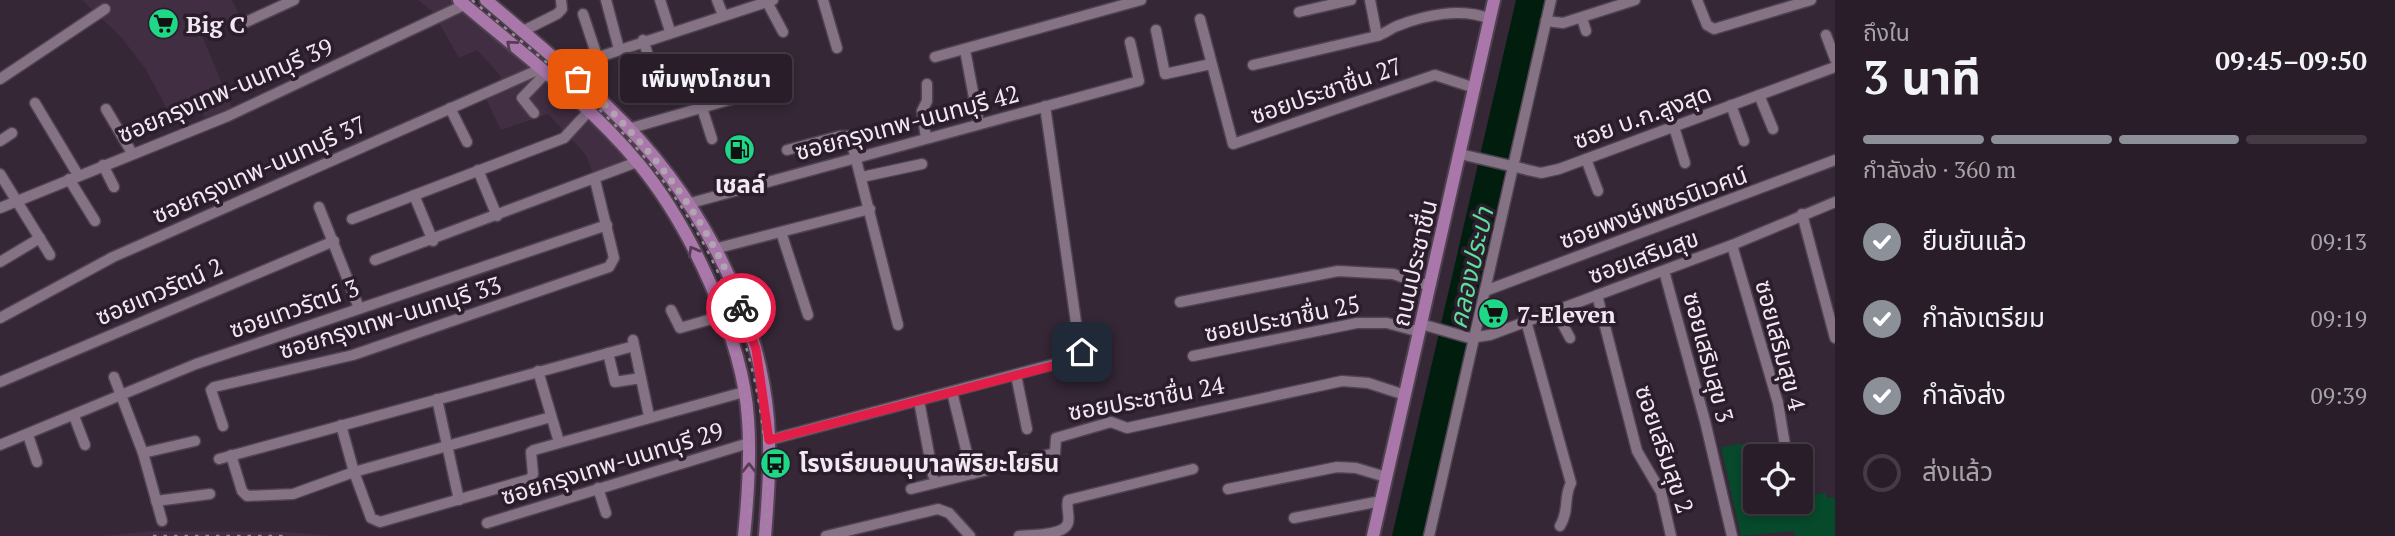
<!DOCTYPE html>
<html lang="th">
<head>
<meta charset="utf-8">
<style>
  :root { --surface:#281d28; --page:#302630; --text:#f1f3f6; --muted:#a5a2a8; --line:#443b45; --accent:#8c9099 }
  body { margin:0; font-family:"PT Serif","Noto Sans Thai",serif; background:var(--page); color:var(--text); height:100vh; display:flex; flex-direction:column; font-size:26px; white-space:nowrap }
  * { box-sizing:border-box; margin:0 }
  p { font-size:23px; color:var(--muted) }
  .icon { flex:none; width:38px; height:38px; fill:none; stroke:currentColor; stroke-width:2; stroke-linecap:round; stroke-linejoin:round }
  .map { position:relative; flex:1; overflow:hidden }
  .details { display:flex; flex-direction:column; background:var(--surface); width:560px }
  .details>* { flex:none }
  .controls { position:absolute; left:1743px; top:444px; display:grid; gap:14px }
  .controls a { display:grid; place-items:center; width:70px; height:70px; border-radius:7px; background:var(--surface); box-shadow:0 4px 10px #0003,0 0 0 2px var(--line); font-size:35px }
  .pin { position:absolute; display:grid; place-items:center; width:60px; height:60px; color:#fff; margin:-30px; border-radius:14px; box-shadow:0 4px 10px #0006 }
  .courier { position:absolute; display:grid; place-items:center; width:70px; height:70px; margin:-35px; border:5px solid #e11d48; border-radius:50%; background:#fff; color:#222; box-shadow:0 2px 9px #0007 }
  .bubble { position:absolute; height:49px; border-radius:7px; background:var(--surface); box-shadow:0 4px 10px #0003,0 0 0 2px var(--line); font-size:23px; font-weight:700; line-height:49px; text-align:center }
  .overview em { font-style:normal; font-weight:700 }
  .overview div { display:flex; flex-direction:column-reverse }
  .overview { display:flex; align-items:center; justify-content:space-between; height:119px; padding:0 28px }
  h1 { font-size:46px; font-weight:700; line-height:52px }
  .bar { display:grid; grid-template-columns:repeat(4,1fr); gap:10px 7px; align-content:center; height:84px; padding:0 28px }
  .bar i { height:9px; border-radius:5px; background:var(--line) }
  .bar .current { background:var(--accent) }
  .bar p { grid-column:span 4 }
  ol { padding:0 28px; list-style:none }
  li { display:flex; align-items:center; gap:21px; height:77px }
  li p { margin-inline-start:auto }
  li .icon { padding:7px; border-radius:50%; background:var(--accent); color:#fff; stroke-width:4 }
  li:last-child { color:var(--muted) }
  li i { width:38px; height:38px; border:4px solid var(--line); border-radius:50% }
  main { display:flex; flex:1; min-height:0 }
  .map>svg:first-child { display:block }
</style>
</head>
<body>
<main>
<div class="map">
<svg width="1835" height="536" viewBox="0 0 1835 536">
  <rect width="100%" height="100%" fill="#352736"/>
  <!-- built -->
  <g fill="#422e42">
    <path d="M82,0h150l8,17 -38,18 30,73 -27,10 -9,-18 -29,9 -22,-41 -24,-31z"/>
    <path d="M418,0h33l147,126 32,37 -36,13 -8,-21 -38,-41 -47,16 -15,-31 19,-9 -5,-15 -23,-25 -18,8 -26,-46z"/>
    <path d="M153,531l135,1 43,4h-227z"/>
  </g>
  <!-- green -->
  <path fill="#06492b" d="M1749,443l6,29v30h46v-6l25,-3 1,5 8,-1v39h-40l-1,-5 -53,5 -20,-89z"/>
  <!-- water -->
  <path fill="#001d0d" d="M1516,0h29l-122,536h-31z"/>
  <g fill="none" stroke-linecap="round" stroke-linejoin="round">
    <defs>
      <g id="minor">
        <path d="M606,0l13,49"/>
        <path d="M660,0l10,31"/>
        <path d="M717,0l6,15"/>
        <path d="M823,0l14,48"/>
        <path d="M1370,0l7,36"/>
        <path d="M1697,0l10,25 7,4 97,-29"/>
        <path d="M767,2l16,30"/>
        <path d="M1299,12l52,-12"/>
        <path d="M583,14l14,42"/>
        <path d="M1582,18l4,13"/>
        <path d="M1200,19l33,125 202,-69 40,13"/>
        <path d="M1546,21l17,2 72,-23"/>
        <path d="M246,22l48,-22"/>
        <path d="M1156,30l9,44 46,-10"/>
        <path d="M523,31l34,-17 5,-5 -1,-9"/>
        <path d="M1826,35l9,24"/>
        <path d="M643,40l19,57"/>
        <path d="M965,50l14,74"/>
        <path d="M935,57l206,-57"/>
        <path d="M1253,65l124,-29c7,-2 13,-7 20,-10 28,-11 65,-19 93,-7"/>
        <path d="M565,68l208,-68"/>
        <path d="M0,79l105,-70"/>
        <path d="M1759,95l14,34"/>
        <path d="M35,103l43,72"/>
        <path d="M1731,105l13,36"/>
        <path d="M450,108l17,34"/>
        <path d="M702,108l10,31"/>
        <path d="M106,109l26,44"/>
        <path d="M534,113l-12,-15 23,-24"/>
        <path d="M1674,127l11,36"/>
        <path d="M628,129l111,-32"/>
        <path d="M926,138l-4,-27 5,-10v-17"/>
        <path d="M0,141l12,-8"/>
        <path d="M787,150l53,-14h10l48,189"/>
        <path d="M1460,154l81,19 18,-4 276,-102"/>
        <path d="M1586,159l12,32"/>
        <path d="M103,165l11,22"/>
        <path d="M478,170l19,46"/>
        <path d="M0,174l50,81"/>
        <path d="M862,177l60,-13"/>
        <path d="M69,179l26,42"/>
        <path d="M414,195l19,46"/>
        <path d="M687,204l452,-123 -9,-39"/>
        <path d="M319,207l40,101"/>
        <path d="M0,208l228,-92 236,-111"/>
        <path d="M1802,214l33,124"/>
        <path d="M352,219l212,-81 24,-26"/>
        <path d="M781,232l27,83"/>
        <path d="M1732,245l46,158 9,54"/>
        <path d="M714,249l156,-40"/>
        <path d="M375,260l262,-98"/>
        <path d="M0,262l40,-24"/>
        <path d="M1664,271l41,150 27,115"/>
        <path d="M1485,291l350,-131"/>
        <path d="M1597,295l40,156 24,41 10,44"/>
        <path d="M1180,302l158,-31 55,3 37,12"/>
        <path d="M671,310l9,18 42,-12"/>
        <path d="M1555,310l15,28"/>
        <path d="M0,318l113,-61 427,-188"/>
        <path d="M1526,321l45,162c-8,15 -1,26 -11,43"/>
        <path d="M1421,324l49,14 20,-3 242,-90 103,-43"/>
        <path d="M633,340l16,76"/>
        <path d="M608,353l7,29 26,-4"/>
        <path d="M1193,356l164,-33h30l33,9"/>
        <path d="M538,371l21,71"/>
        <path d="M1016,375l11,54"/>
        <path d="M114,377l29,76 19,68"/>
        <path d="M0,382l334,-141"/>
        <path d="M952,392l20,82"/>
        <path d="M437,399l22,101"/>
        <path d="M919,401l14,74"/>
        <path d="M74,416l11,29"/>
        <path d="M341,425l13,47 17,46 9,4 150,-43 3,-5 -2,-22 3,-2 210,-58"/>
        <path d="M223,426l-12,-36 3,-3 139,-32 256,-88 5,-9 -19,-78"/>
        <path d="M28,435l9,27"/>
        <path d="M769,440l312,-83 -36,-251"/>
        <path d="M0,445l196,-81 411,-139"/>
        <path d="M143,453l52,-12"/>
        <path d="M231,455l11,36 5,5 46,-2 61,-22 197,-55"/>
        <path d="M219,459l415,-113"/>
        <path d="M598,488l8,25"/>
        <path d="M911,489l144,-36 1,-15 55,-16 16,6 215,-47 26,2 37,12"/>
        <path d="M1228,489l109,-22 19,1 30,9"/>
        <path d="M156,501l54,-7"/>
        <path d="M1294,518l87,-17"/>
        <path d="M487,523l262,-80"/>
        <path d="M826,536l112,-27 11,4 21,23"/>
        <path d="M1019,536c11,-1 45,0 49,-13 2,-7 -2,-15 0,-23l125,-31"/>
        <path d="M1429,536l122,-536"/>
      </g>
      <g id="major">
        <path d="M459,0c61,52 129,102 180,164 51,62 104,175 109,255 3,39 0,78 -4,117"/>
        <path d="M486,0c42,36 85,71 124,109 83,80 148,194 158,310 3,39 0,78 -3,117"/>
        <path d="M1373,536l121,-536"/>
      </g>
    </defs>
    <!-- minor casing -->
    <use href="#minor" stroke="#504350" stroke-width="13"/>
    <!-- major casing -->
    <use href="#major" stroke="#504350" stroke-width="16"/>
    <!-- minor -->
    <use href="#minor" stroke="#857385" stroke-width="10"/>
    <!-- major -->
    <use href="#major" stroke="#aa77ab" stroke-width="12"/>
    <!-- rail -->
    <g stroke="#978b98" stroke-width="2.5" stroke-dasharray="3.5 7" stroke-linecap="butt">
      <path d="M472,0c48,41 100,81 144,126 109,111 160,256 150,410"/>
      <path d="M722,302c27,81 32,149 26,234"/>
      <path d="M153,536h132"/>
    </g>
  </g>
  <!-- one-way arrows -->
  <defs><path id="oneway-chevron" d="M-2-3.5L2.5 0L-2 3.5" fill="none" stroke-width="1.6" stroke-linecap="round" stroke-linejoin="round" transform="scale(1.75)"/></defs>
  <g stroke="#573c58">
    <use href="#oneway-chevron" transform="translate(511 45) rotate(-139)"/>
    <use href="#oneway-chevron" transform="translate(693 251) rotate(-119)"/>
    <use href="#oneway-chevron" transform="translate(749 468) rotate(-90)"/>
  </g>
  <g fill="none" stroke-linecap="round" stroke-linejoin="round">
    <!-- done -->
    <path stroke="#b0a4b0" stroke-width="7" stroke-dasharray="0 12.6" d="M578,79c69,63 132,140 163,229"/>
    <!-- route -->
    <path stroke="#e11d48" stroke-width="9" d="M741,308l15,41 13,91 310,-81 3,-7"/>
  </g>
  <!-- icons -->
  <defs>
    <symbol id="supermarket-disc" viewBox="-11 -11 22 22"><circle r="9.5" fill="#1ed888" stroke="#2b1d2c"/><path d="M-6-5.5h2.5l.6 2H6L4.5 2H-2.5L-4.4-4H-6ZM-1.5 3.2a1.3 1.3 0 1 0 .1 0ZM3 3.2a1.3 1.3 0 1 0 .1 0Z" fill="#111"/></symbol>
    <symbol id="fuel-disc" viewBox="-11 -11 22 22"><circle r="9.5" fill="#1ed888" stroke="#2b1d2c"/><path d="M-5.5-6h7V0h2V4h1.3V-2.5L3-4.5l.8-.8L6-3V5H2.5V1h-1V6h-7ZM-4.2-4.7v3.2H.2V-4.7Z" fill="#111"/></symbol>
    <symbol id="bus-disc" viewBox="-11 -11 22 22"><circle r="9.5" fill="#1ed888" stroke="#2b1d2c"/><path d="M-5-6H5V4H4V6H2V4H-2V6H-4V4H-5ZM-3.5-4V0h7V-4ZM-3.5 1.2v1.5H-2V1.2ZM2 1.2v1.5H3.5V1.2Z" fill="#111"/></symbol>
  </defs>
  <g fill-rule="evenodd">
    <use href="#supermarket-disc" x="146" y="6" width="35" height="35"/>
    <use href="#fuel-disc" x="722" y="132" width="35" height="35"/>
    <use href="#supermarket-disc" x="1476" y="296" width="35" height="35"/>
    <use href="#bus-disc" x="758" y="446" width="35" height="35"/>
  </g>
  <g text-anchor="middle" dominant-baseline="central" stroke-width="7" stroke-linejoin="round" paint-order="stroke">
    <!-- poi labels -->
    <g font-size="24" font-weight="bold" fill="#f2e8f2" stroke="#2b1d2c" text-anchor="start">
      <text x="186" y="24">Big C</text>
      <text x="740" y="184" text-anchor="middle">เชลล์</text>
      <text x="1517" y="314">7-Eleven</text>
      <text x="799" y="463">โรงเรียนอนุบาลพิริยะโยธิน</text>
    </g>
    <!-- street labels -->
    <g font-size="24" fill="#f2e8f2" stroke="#2b1d2c">
      <text transform="translate(225 90) rotate(-23)">ซอยกรุงเทพ-นนทบุรี 39</text>
      <text transform="translate(1326 90) rotate(-19)">ซอยประชาชื่น 27</text>
      <text transform="translate(1642 116) rotate(-20)">ซอย บ.ก.สูงสุด</text>
      <text transform="translate(907 122) rotate(-15)">ซอยกรุงเทพ-นนทบุรี 42</text>
      <text transform="translate(259 169) rotate(-24)">ซอยกรุงเทพ-นนทบุรี 37</text>
      <text transform="translate(1653 207) rotate(-20)">ซอยพงษ์เพชรนิเวศน์</text>
      <text transform="translate(1643 256) rotate(-20)">ซอยเสริมสุข</text>
      <text transform="translate(1414 263) rotate(-77)">ถนนประชาชื่น</text>
      <text transform="translate(159 291) rotate(-23)">ซอยเทวรัตน์ 2</text>
      <text transform="translate(294 308) rotate(-19)">ซอยเทวรัตน์ 3</text>
      <text transform="translate(390 317) rotate(-17)">ซอยกรุงเทพ-นนทบุรี 33</text>
      <text transform="translate(1282 318) rotate(-11)">ซอยประชาชื่น 25</text>
      <text transform="translate(1781 345) rotate(75)">ซอยเสริมสุข 4</text>
      <text transform="translate(1709 357) rotate(75)">ซอยเสริมสุข 3</text>
      <text transform="translate(1146 398) rotate(-10)">ซอยประชาชื่น 24</text>
      <text transform="translate(1665 449) rotate(71)">ซอยเสริมสุข 2</text>
      <text transform="translate(612 463) rotate(-17)">ซอยกรุงเทพ-นนทบุรี 29</text>
    </g>
    <!-- water labels -->
    <g font-size="26" font-style="italic" fill="#5bdf99" stroke="#2b1d2c">
      <text transform="translate(1470 268) rotate(-77)">คลองประปา</text>
    </g>
  </g>
</svg>
<div class="controls">
<a><svg class="icon" aria-label="locate" viewBox="0 0 24 24"><circle cx="12" cy="12" r="6"/><path d="M12 2v4M12 18v4M2 12h4M18 12h4"/></svg></a>
</div>
<div class="pin" style="left:578px;top:79px;background:#ea580c"><svg class="icon" aria-label="bag" viewBox="0 0 24 24"><path d="M5 8h14l-1 12H6zM9 8a3 3 0 0 1 6 0"/></svg></div>
<div class="pin" style="left:1082px;top:352px;background:#1f2937"><svg class="icon" aria-label="home" viewBox="0 0 24 24"><path d="M3 11l9-7 9 7M6 9v11h12V9"/></svg></div>
<div class="courier" style="left:741px;top:308px"><svg class="icon" aria-label="bike" viewBox="0 0 24 24"><circle cx="6" cy="16" r="4"/><circle cx="18" cy="16" r="4"/><path d="M6 16l4-8h5l3 8M10 8l3 8H6M13 5h3"/></svg></div>
<div class="bubble" style="left:620px;top:54px;width:172px">เพิ่มพุงโภชนา</div>
</div>
<section class="details">
<div class="overview"><div><h1>3 นาที</h1><p>ถึงใน</p></div><em>09:45–09:50</em></div>
<div class="bar"><i class="current"></i><i class="current"></i><i class="current"></i><i></i><p>กำลังส่ง · 360 m</p></div>
<ol>
<li><svg class="icon" aria-label="check" viewBox="0 0 24 24"><path d="M5 12l5 5 9-10"/></svg>ยืนยันแล้ว<p>09:13</p></li>
<li><svg class="icon" aria-label="check" viewBox="0 0 24 24"><path d="M5 12l5 5 9-10"/></svg>กำลังเตรียม<p>09:19</p></li>
<li><svg class="icon" aria-label="check" viewBox="0 0 24 24"><path d="M5 12l5 5 9-10"/></svg>กำลังส่ง<p>09:39</p></li>
<li><i></i>ส่งแล้ว</li>
</ol>
</section>
</main>
</body>
</html>
